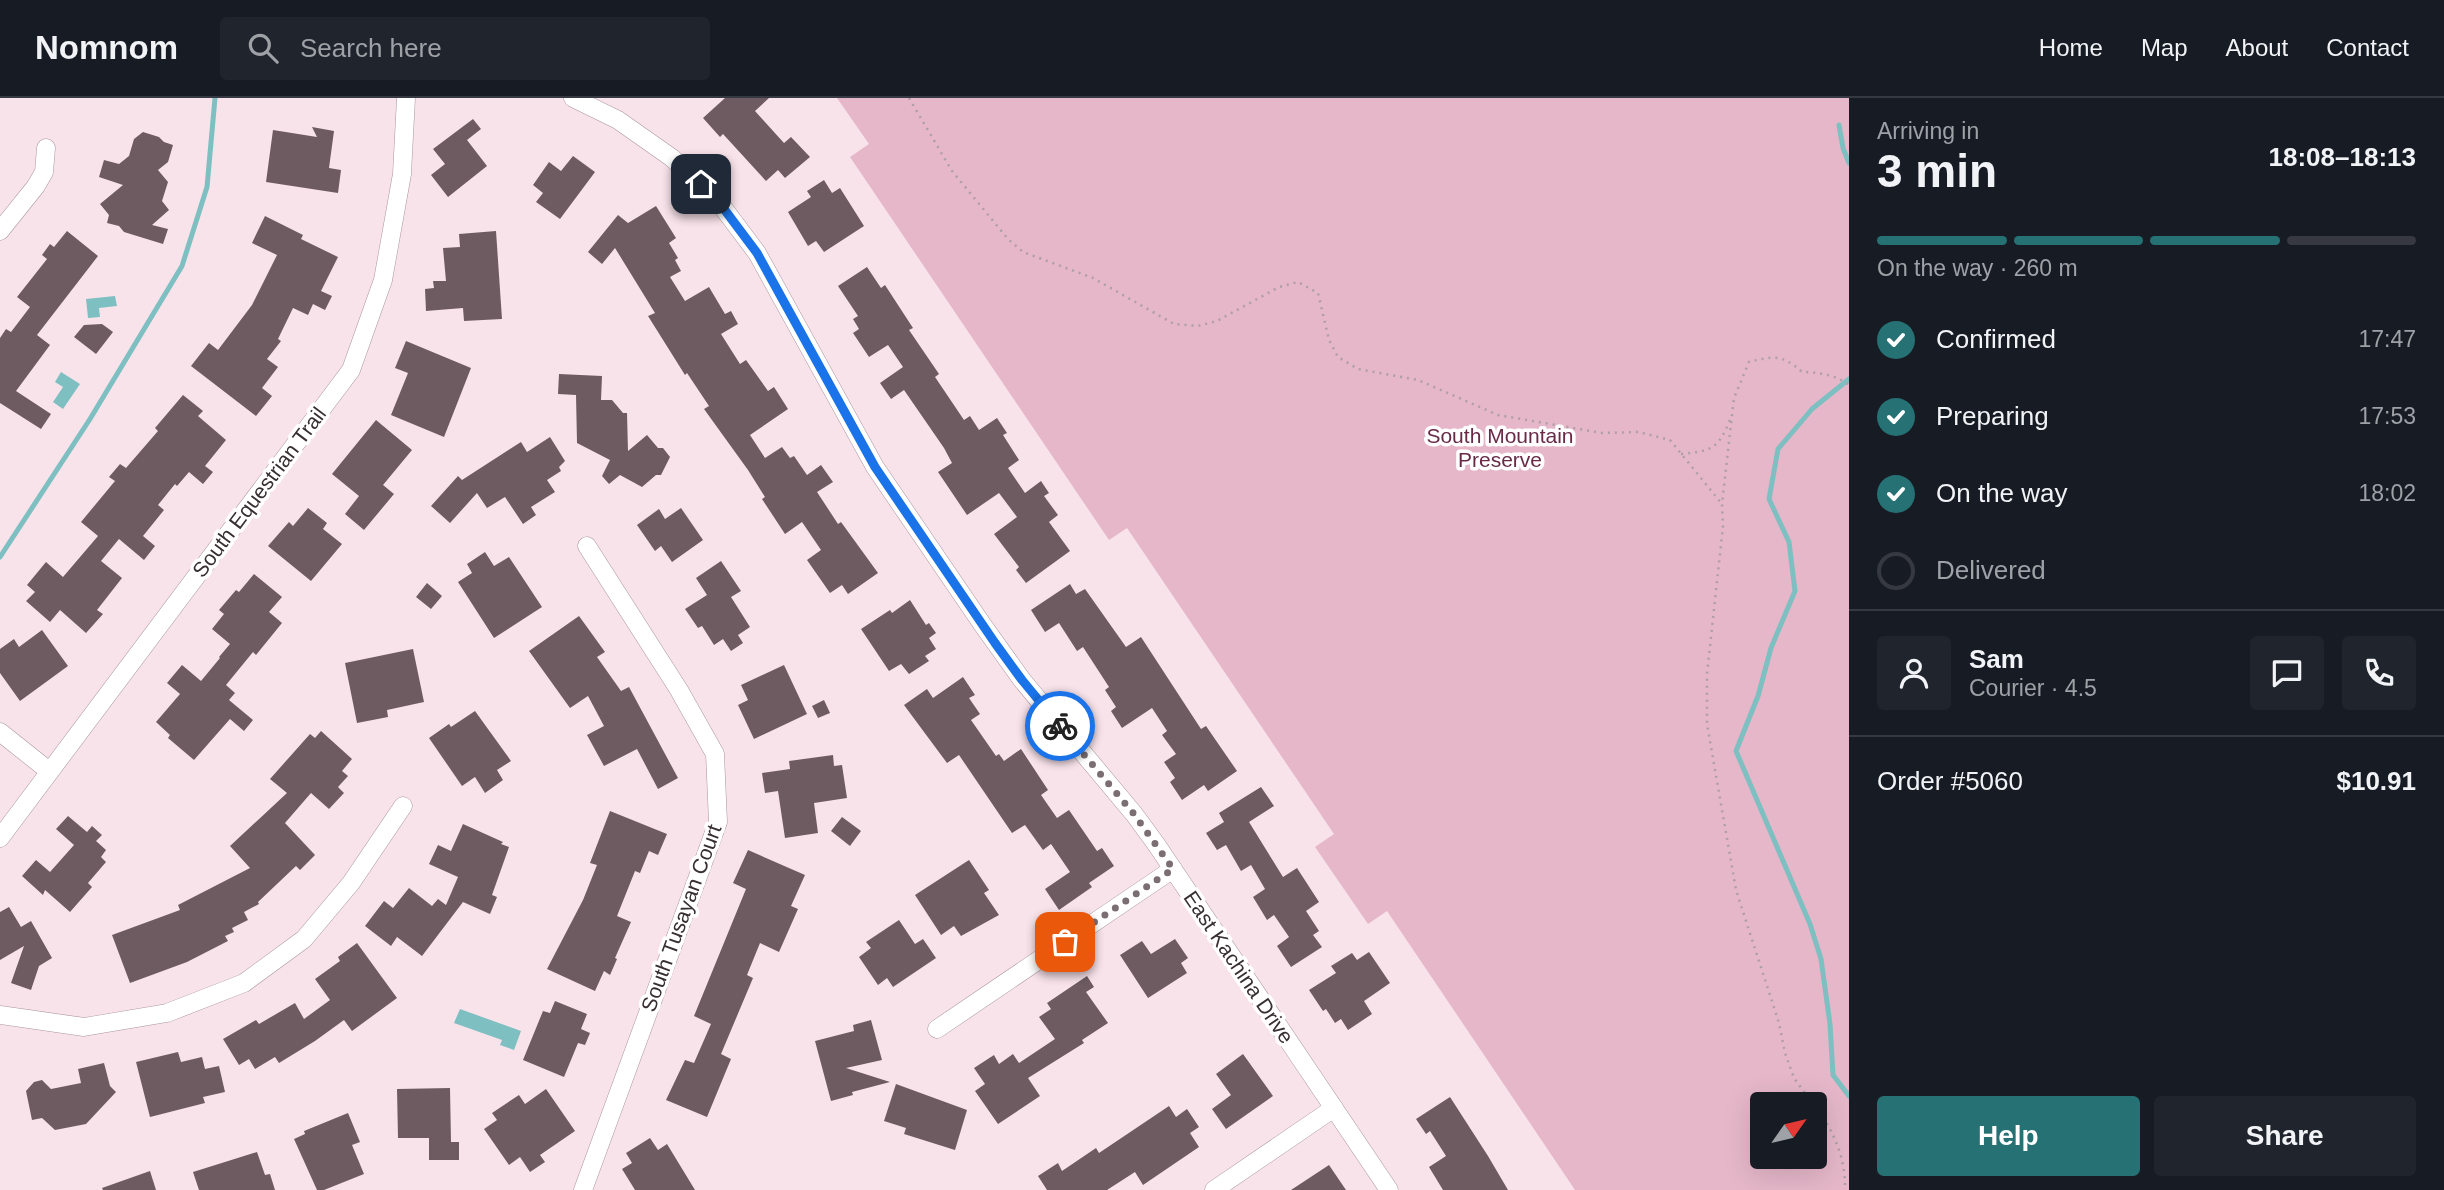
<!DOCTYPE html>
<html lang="en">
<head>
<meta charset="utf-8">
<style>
  :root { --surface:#171b24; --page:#20242c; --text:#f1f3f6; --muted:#9ea1a6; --line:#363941; --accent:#267173 }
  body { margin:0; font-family:Helvetica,sans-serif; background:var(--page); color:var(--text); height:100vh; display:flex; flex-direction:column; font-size:26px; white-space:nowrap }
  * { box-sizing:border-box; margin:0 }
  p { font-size:23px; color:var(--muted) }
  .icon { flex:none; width:38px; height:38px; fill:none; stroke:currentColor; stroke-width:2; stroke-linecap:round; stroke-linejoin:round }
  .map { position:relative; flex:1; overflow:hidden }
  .panel { display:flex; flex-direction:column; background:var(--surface); width:595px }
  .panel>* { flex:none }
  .needle { width:46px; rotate:56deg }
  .buttons { position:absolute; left:1750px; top:994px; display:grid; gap:14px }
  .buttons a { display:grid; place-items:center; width:77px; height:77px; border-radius:7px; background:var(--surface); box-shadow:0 7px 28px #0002; font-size:35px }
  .pin { position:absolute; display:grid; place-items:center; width:60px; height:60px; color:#fff; margin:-30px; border-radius:14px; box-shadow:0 4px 10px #0006 }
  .courier { position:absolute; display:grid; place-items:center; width:70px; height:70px; margin:-35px; border:5px solid #1a73e8; border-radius:50%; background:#fff; color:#222; box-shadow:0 2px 9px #0007 }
  .head em { font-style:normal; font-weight:800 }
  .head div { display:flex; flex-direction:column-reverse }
  .head { display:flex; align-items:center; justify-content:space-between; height:119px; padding:0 28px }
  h1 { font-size:46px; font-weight:800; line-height:52px }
  .bar { display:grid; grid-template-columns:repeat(4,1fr); gap:10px 7px; align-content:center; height:84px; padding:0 28px }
  .bar i { height:9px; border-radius:5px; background:var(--line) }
  .bar .selected { background:var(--accent) }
  .bar p { grid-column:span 4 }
  .line { display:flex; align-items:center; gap:18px; padding:0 28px; border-top:2px solid var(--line) }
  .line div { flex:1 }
  .round { display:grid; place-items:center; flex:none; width:74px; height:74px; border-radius:7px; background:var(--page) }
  ol { padding:0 28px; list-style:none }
  li { display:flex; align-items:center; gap:21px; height:77px }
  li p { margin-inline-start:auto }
  li .icon { padding:7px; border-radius:50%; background:var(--accent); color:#fff; stroke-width:4 }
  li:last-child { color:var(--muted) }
  li i { width:38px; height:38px; border:4px solid var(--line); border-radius:50% }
  .cta { display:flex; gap:14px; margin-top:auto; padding:14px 28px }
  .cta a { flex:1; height:80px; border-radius:7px; background:var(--accent); color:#fff; font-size:28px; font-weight:800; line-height:80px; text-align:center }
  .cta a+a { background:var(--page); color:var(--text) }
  header { display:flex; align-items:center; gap:42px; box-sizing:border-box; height:98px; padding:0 35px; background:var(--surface); border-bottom:2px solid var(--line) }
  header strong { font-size:33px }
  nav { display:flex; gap:38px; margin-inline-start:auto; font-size:24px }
  .search { width:490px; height:63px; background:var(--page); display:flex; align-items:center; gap:18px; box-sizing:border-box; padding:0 24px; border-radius:7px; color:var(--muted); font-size:26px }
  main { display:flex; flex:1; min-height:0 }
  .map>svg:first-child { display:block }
</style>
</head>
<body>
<header>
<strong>Nomnom</strong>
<div class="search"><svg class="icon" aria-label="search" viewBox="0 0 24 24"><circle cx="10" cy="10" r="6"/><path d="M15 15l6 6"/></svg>Search here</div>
<nav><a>Home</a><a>Map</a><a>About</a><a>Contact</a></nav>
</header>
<main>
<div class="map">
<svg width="1849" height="1092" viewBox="0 0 1849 1092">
  <rect width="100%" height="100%" fill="#f9e3eb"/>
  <!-- green -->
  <path fill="#e5b7c9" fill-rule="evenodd" d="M837,0h1012v1092h-274l-188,-279 -19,13 -53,-77 19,-13 -207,-306 -18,12 -259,-383 19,-13zM1815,1006v53h-53v-53z"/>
  <!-- water -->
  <g fill="#7ebfc1">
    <path d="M115,198l2,10 -18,2 1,9 -12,1 -2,-19z"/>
    <path d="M61,274l19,12 -17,25 -10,-7 10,-15 -8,-5z"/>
    <path d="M460,911l61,22 -7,19 -14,-5 2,-5 -48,-17z"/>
  </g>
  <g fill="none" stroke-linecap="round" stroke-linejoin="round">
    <!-- stream -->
    <g stroke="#7ebfc1" stroke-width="5">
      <path d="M1839,27l4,23 6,15"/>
      <path d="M1849,281l-37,30 -34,40 -9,50 20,43 6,49 -24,57 -13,48 -22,55 74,173 11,35 9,65 3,51 16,21"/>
      <path d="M0,459l90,-138 92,-153 25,-79 8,-89"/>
    </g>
  </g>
  <!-- building -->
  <g fill="#6e5b62">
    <path d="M725,0h44l-14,13 29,32 7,-6 19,20 -25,21 -7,-8 -12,11 -43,-47 -3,3 -17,-19z"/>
    <path d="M473,21l8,10 -14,11 20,26 -39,31 -17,-22 14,-11 -12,-15z"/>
    <path d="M312,29l22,4 -5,37 12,2 -3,23 -72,-11 7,-52 44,7z"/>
    <path d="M143,34l16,5 5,5 9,3 -5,17 -10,8 10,12 -6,19 7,9 -17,15 16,4 -5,15 -39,-12 -5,-6 -12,-3 2,-8 -9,-11 23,-19 -24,-8 5,-17 15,4 10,-8 5,-17z"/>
    <path d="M573,58l22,16 -35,47 -24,-17 7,-9 -10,-8 16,-23 12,9z"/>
    <path d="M824,82l8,13 8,-5 24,38 -40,26 -8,-11 -8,5 -20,-34 23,-15 -4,-6z"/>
    <path d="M656,108l20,32 -7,5 9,15 -3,2 6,11 -11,6 15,24 24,-14 16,27 6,-3 7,13 -17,10 19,30 6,-4 22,31 6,-4 14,22 -38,26 15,23 17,-11 8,11 4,-2 13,19 14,-10 12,17 -16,10 21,32 3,-2 37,51 -30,21 -6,-9 -12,8 -23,-33 14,-10 -19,-28 -17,12 -23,-35 3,-2 -17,-27 -44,-61 5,-3 -22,-33 -2,2 -37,-59 7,-3 -40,-65 -13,16 -14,-12 30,-37 10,8z"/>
    <path d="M265,118l38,19 -2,4 37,18 -17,34 11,5 -7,14 -12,-6 -5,11 -15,-7 -15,31 3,2 -14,18 11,8 -16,21 10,8 -16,20 -65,-50 18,-23 9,7 34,-45 25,-50 -25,-12z"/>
    <path d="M67,133l31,25 -61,79 13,10 -34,46 35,23 -10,15 -41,-26v-65l6,-9 5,3 19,-25 -13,-10 30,-38 -5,-4 8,-11 4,3z"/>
    <path d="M496,133l6,88 -38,2 -1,-13 -37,3 -1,-22 9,-1 -1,-7h13l-3,-33 17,-1 -1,-13z"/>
    <path d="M867,169l14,21 4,-3 28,43 -4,2 30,44 -4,3 29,43 6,-4 9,14 18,-12 10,15 -4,2 16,25 -11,8 17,25 16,-12 8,12 -5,3 14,19 -9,7 21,29 -44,32 -10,-13 3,-3 -25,-33 23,-17 -18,-24 -32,22 -29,-43 14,-9 -8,-15 -40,-58 -13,9 -11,-16 23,-16 -15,-22 -19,12 -16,-24 6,-4 -6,-10 5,-3 -20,-30z"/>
    <path d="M102,226l11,8 -17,22 -22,-17 10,-12z"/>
    <path d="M406,243l65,27 -27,69 -53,-22 17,-42 -13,-5z"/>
    <path d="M559,276l43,2 -1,24h11l11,13h4l1,38 19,-16 11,13h5l7,9 -9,18h-5l-14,12 -22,-12 -11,9 -7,-8 8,-16 -33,-17 -1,-48 -18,-1z"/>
    <path d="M183,297l20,16 -5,5 28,24 -21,26 8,6 -10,12 -14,-12 -12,14 -2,-2 -17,21 6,5 -21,26 12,10 -11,14 -25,-21 -18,22 21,17 -25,32 6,4 -17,19 -26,-23 -10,12 -24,-21 9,-9 -8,-7 19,-23 17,15 35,-41 -17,-14 34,-41 -6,-4 11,-13 6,4 32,-37 -3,-3z"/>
    <path d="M376,322l36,30 -29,35 11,9 -30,36 -19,-16 14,-18 -27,-22z"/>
    <path d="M550,339l15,24 -6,6 2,4 -14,9 8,12 -24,15 5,8 -13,9 -18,-27 -18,11 -10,-15 -27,30 -19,-17 27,-30 4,4 59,-38 6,10z"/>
    <path d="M308,410l19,15 -4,6 19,15 -31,37 -43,-35 21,-24 4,4z"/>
    <path d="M681,410l22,32 -31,22 -11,-16 -6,5 -18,-26 22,-16 6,10z"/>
    <path d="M485,454l9,14 15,-9 33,50 -48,31 -36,-56 14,-9 -5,-9z"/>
    <path d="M721,463l20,30 -10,6 19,30 -12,8 5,8 -12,8 -8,-12 -9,6 -12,-19 -4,2 -13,-19 22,-14 -11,-17z"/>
    <path d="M254,476l28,23 -13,15 13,11 -26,32 -3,-3 -27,33 9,8 -6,7 24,20 -9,11 -14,-12 -36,41 -26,-22 2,-3 -14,-13 24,-28 -13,-11 15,-18 19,16 19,-23 -1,-1 11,-13 -18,-15 12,-15 -5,-4 17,-20 3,2z"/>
    <path d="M427,485l15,13 -11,13 -15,-12z"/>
    <path d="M1070,486l6,10 9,-5 41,58 15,-10 60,92 5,-3 31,45 -29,20 -4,-6 -22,15 -12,-18 5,-4 -11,-16 12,-8 -14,-19 5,-4 -15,-23 -30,20 -11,-17 5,-4 -11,-17 4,-3 -26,-40 -6,4 -18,-28 -14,9 -14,-22z"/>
    <path d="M910,502l16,25 3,-2 7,10 -7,5 7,11 -11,7 4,5 -20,13 -8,-10 -12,7 -28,-42 29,-19 2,3z"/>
    <path d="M579,518l26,36 -8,5 24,34 8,-4 49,91 -20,11 -21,-40 -33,17 -17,-31 17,-9 -16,-30 -18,12 -41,-57z"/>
    <path d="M42,532l26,36 -48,35 -20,-28v-24l14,-10 5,8z"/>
    <path d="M413,551l11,53 -37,8 1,7 -31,6 -12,-60z"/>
    <path d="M784,567l23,49 -53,25 -16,-34 10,-5 -7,-15z"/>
    <path d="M963,579l12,18 -6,3 11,16 -9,6 25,36 3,-2 5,7 17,-12 27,41 -7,5 16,23 12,-8 28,41 5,-3 12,18 -25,17 3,4 -33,23 -14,-21 25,-17 -19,-28 -8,6 -18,-25 -13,8 -53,-78 -12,8 -43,-58 23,-16 6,9z"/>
    <path d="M824,602l6,13 -12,5 -6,-12z"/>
    <path d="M475,613l36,50 -14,9 6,10 -18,13 -10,-16 -13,9 -33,-48 20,-14 2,3z"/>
    <path d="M321,633l31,28 -10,12 6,5 -10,11 6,6 -15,16 -18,-16 -26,30 30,32 -15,15 -4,-4 -38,36 1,2 -15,8 4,8 -16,8 2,4 -9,4 3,5 -41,21 -57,21 -18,-48 68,-25 -2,-5 72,-37 -20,-22 57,-53 -17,-14 40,-45 5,4z"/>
    <path d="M833,657l1,11 8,-1 5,33 -33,5 4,30 -33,5 -7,-47 -13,2 -3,-20 28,-4 -1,-8z"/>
    <path d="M1261,689l13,19 -25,16 34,55 14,-9 22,34 -13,9 13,20 -6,4 9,12 -31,20 -14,-21 12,-9 -15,-22 -7,5 -14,-23 12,-8 -14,-24 -10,6 -15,-26 -9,5 -11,-17 18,-11 -5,-9z"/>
    <path d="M610,713l57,23 -9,21 -9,-4 -9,22 -5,-2 -18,45 14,6 -16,36 2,1 -7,16 -6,-4 -9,20 -48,-22 36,-69 14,-35 -7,-2z"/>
    <path d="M68,718l19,16 5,-6 10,9 -6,6 10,9 -5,7 5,5 -18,21 4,4 -22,25 -25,-22 -2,5 -21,-19 14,-16 14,12 24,-27 -18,-16z"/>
    <path d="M842,719l19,14 -11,15 -19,-15z"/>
    <path d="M463,726l40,18 -2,2 8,3 -17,48 5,2 -7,17 -27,-12 -41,54 -25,-19 -6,9 -26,-20 19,-25 9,7 16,-20 23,18 6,-7 8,6 12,-28 -29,-13 9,-19 13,6z"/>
    <path d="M748,752l57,25 -14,31 7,3 -19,43 -19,-9 -13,32 6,3 -32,76 10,5 -24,58 -41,-17 19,-40 9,3 17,-39 -17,-8 52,-127 -13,-6z"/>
    <path d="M969,762l20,30 -5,3 15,22 -38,21 -7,-10 -13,9 -26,-40z"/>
    <path d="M9,809l12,20 10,-6 21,37 -13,8 -8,24 -20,-7 13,-37 -24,14v-48z"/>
    <path d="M899,822l16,24 8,-5 13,19 -43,29 -6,-9 -9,7 -19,-28 12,-9 -5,-6z"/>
    <path d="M1175,841l13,19 -7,5 6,10 -39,25 -28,-43 22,-14 9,13z"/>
    <path d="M357,845l40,55 -45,33 -8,-11 -29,21 -36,22 -4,-6 -20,12 -6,-10 -10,6 -16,-26 33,-19 3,4 36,-21 9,16 26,-19 -15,-21 25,-18 -2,-4z"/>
    <path d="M1369,854l21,31 -26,18 8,13 -24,16 -7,-11 -6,4 -9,-14 -3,2 -14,-21 27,-17 -5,-7 21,-13 5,7z"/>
    <path d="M1087,878l7,11 -8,5 22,31 -26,17 2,3 -56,35 12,18 -42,28 -23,-33 10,-7 -11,-16 20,-13 5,9 14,-10 6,9 36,-24 -16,-22 12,-8 -4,-6z"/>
    <path d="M555,903l32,13 -6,15 9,4 -5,12 -7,-2 -14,34 -41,-17 20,-49 7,2z"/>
    <path d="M871,922l11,40 -36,8 44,14 -38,10 1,3 -22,6 -16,-60 39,-10 -1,-6z"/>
    <path d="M178,954l3,10 21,-5 3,12 14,-3 6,26 -22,5 2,6 -55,14 -14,-55z"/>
    <path d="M1243,956l30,42 -47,33 -14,-20 19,-14 -15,-21z"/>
    <path d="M104,965l6,23 6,6 -30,32 -31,6 -13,-12 -10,2 -6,-29 8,-9 8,-2 9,9 30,-6 -3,-14z"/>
    <path d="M896,986l71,26 -12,40 -51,-16 2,-6 -22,-7z"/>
    <path d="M450,990l1,54h8v18h-30v-22h-31l-1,-49z"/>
    <path d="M546,991l29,42 -35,24 5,7 -15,10 -10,-15 -11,8 -25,-36 13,-9 -5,-7 27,-18 6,9z"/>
    <path d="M1450,999l38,59 20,34h-65l-14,-23 17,-11 -16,-25 -4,3 -10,-15z"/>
    <path d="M1169,1008l7,11 11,-8 12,18 -9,6 9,14 -56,38 -8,-13 -28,18h-60l-9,-14 20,-13 4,8 34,-23 3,5z"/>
    <path d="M348,1015l12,29 -8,3 12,29 -40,16h-7l-23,-51 11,-5 -1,-3z"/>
    <path d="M650,1040l8,12 9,-6 28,46h-60l-13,-21 10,-6 -6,-10z"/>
    <path d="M257,1054l8,23 5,-1 5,16h-76l-6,-18z"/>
    <path d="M1329,1067l17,25h-55z"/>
    <path d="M150,1073l6,19h-53l-1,-2z"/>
  </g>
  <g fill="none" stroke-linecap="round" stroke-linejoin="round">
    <defs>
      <g id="minor">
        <path d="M573,0l45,22 54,38 43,39 42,56 118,214 107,157 40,56 112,134 22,30 233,346"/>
        <path d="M0,133l36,-45 8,-14 2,-24"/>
        <path d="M0,634l49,39"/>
        <path d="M0,740l351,-468 32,-90 19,-106 4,-76"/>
        <path d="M0,917l84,12 83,-14 77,-30 60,-44 47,-56 52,-77"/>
        <path d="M937,931l236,-160"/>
        <path d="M583,1092l135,-368 -3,-68 -36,-64 -92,-144"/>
        <path d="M1214,1092l120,-82"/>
      </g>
    </defs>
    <!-- minor casing -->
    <use href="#minor" stroke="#aa969d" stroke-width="19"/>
    <!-- path -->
    <g stroke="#af9ea4" stroke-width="2.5" stroke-dasharray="2 5" stroke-linecap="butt">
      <path d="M909,0l43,73 56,68 15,13 70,26 81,46 24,2 19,-5 62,-34 19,-5 20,11 11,47 9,17 20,12 60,11 80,35 104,18 37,-1 31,8 52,64"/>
      <path d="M1681,356c31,-3 37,-5 49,-34"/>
      <path d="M1813,1006l-19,-26 -9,-25 -6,-30 -43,-133 -29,-166v-50l16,-148 -1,-22 12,-106 15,-36c24,-6 33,-8 53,10 16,0 34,3 47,13"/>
      <path d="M1815,1008c19,25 31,53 30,84"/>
    </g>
    <!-- minor -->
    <use href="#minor" stroke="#fff" stroke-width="18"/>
  </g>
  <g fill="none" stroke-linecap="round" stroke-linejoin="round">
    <!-- done -->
    <path stroke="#7b6e73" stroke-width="7" stroke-dasharray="0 12.6" d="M1060,628l74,88 39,55 -108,73"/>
    <!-- route -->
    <path stroke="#1a73e8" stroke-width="9" d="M701,86l14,13 42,56 118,214 120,176 27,37 38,46"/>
  </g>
  <g text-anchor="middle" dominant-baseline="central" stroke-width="7" stroke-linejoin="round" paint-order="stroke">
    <!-- park labels -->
    <g font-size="21" fill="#692a47" stroke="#fff">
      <text x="1500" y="337">South Mountain<tspan x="1500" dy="24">Preserve</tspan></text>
    </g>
    <!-- street labels -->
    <g font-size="21" fill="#372f32" stroke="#fff">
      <text transform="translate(259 394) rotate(-53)">South Equestrian Trail</text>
      <text transform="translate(681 820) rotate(-70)">South Tusayan Court</text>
      <text transform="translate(1239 869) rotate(56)">East Kachina Drive</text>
    </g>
  </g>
</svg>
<div class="buttons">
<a><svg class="needle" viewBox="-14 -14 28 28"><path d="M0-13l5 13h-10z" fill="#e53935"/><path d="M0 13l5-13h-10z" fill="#9ea1a6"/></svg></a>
</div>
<div class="pin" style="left:1065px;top:844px;background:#ea580c"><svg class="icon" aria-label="bag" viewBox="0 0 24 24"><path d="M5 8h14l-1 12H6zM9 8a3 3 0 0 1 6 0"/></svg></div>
<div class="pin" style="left:701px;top:86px;background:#1f2937"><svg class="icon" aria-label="home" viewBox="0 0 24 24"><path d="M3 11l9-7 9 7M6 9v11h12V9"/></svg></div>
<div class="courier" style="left:1060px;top:628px"><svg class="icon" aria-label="bike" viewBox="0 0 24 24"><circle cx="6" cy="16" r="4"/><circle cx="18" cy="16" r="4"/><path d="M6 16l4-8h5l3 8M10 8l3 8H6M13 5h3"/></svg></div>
</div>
<section class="panel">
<div class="head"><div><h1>3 min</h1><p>Arriving in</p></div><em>18:08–18:13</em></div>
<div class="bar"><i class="selected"></i><i class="selected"></i><i class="selected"></i><i></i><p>On the way · 260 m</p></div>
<ol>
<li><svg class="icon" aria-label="check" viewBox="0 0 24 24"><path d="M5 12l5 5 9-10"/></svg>Confirmed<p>17:47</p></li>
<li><svg class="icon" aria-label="check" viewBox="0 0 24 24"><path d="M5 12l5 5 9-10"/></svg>Preparing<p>17:53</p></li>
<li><svg class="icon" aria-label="check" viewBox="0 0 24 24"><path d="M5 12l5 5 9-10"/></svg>On the way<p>18:02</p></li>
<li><i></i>Delivered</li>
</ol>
<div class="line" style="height:126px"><a class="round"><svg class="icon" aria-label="person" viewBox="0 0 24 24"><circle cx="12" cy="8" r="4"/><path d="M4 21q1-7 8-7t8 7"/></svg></a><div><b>Sam</b><p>Courier · 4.5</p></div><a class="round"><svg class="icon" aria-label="chat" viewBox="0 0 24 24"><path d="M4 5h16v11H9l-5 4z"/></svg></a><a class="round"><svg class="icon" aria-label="phone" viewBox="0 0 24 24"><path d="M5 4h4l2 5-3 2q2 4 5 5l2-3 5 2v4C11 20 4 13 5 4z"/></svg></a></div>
<div class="line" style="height:91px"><div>Order #5060</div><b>$10.91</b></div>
<div class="cta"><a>Help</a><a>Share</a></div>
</section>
</main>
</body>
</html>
